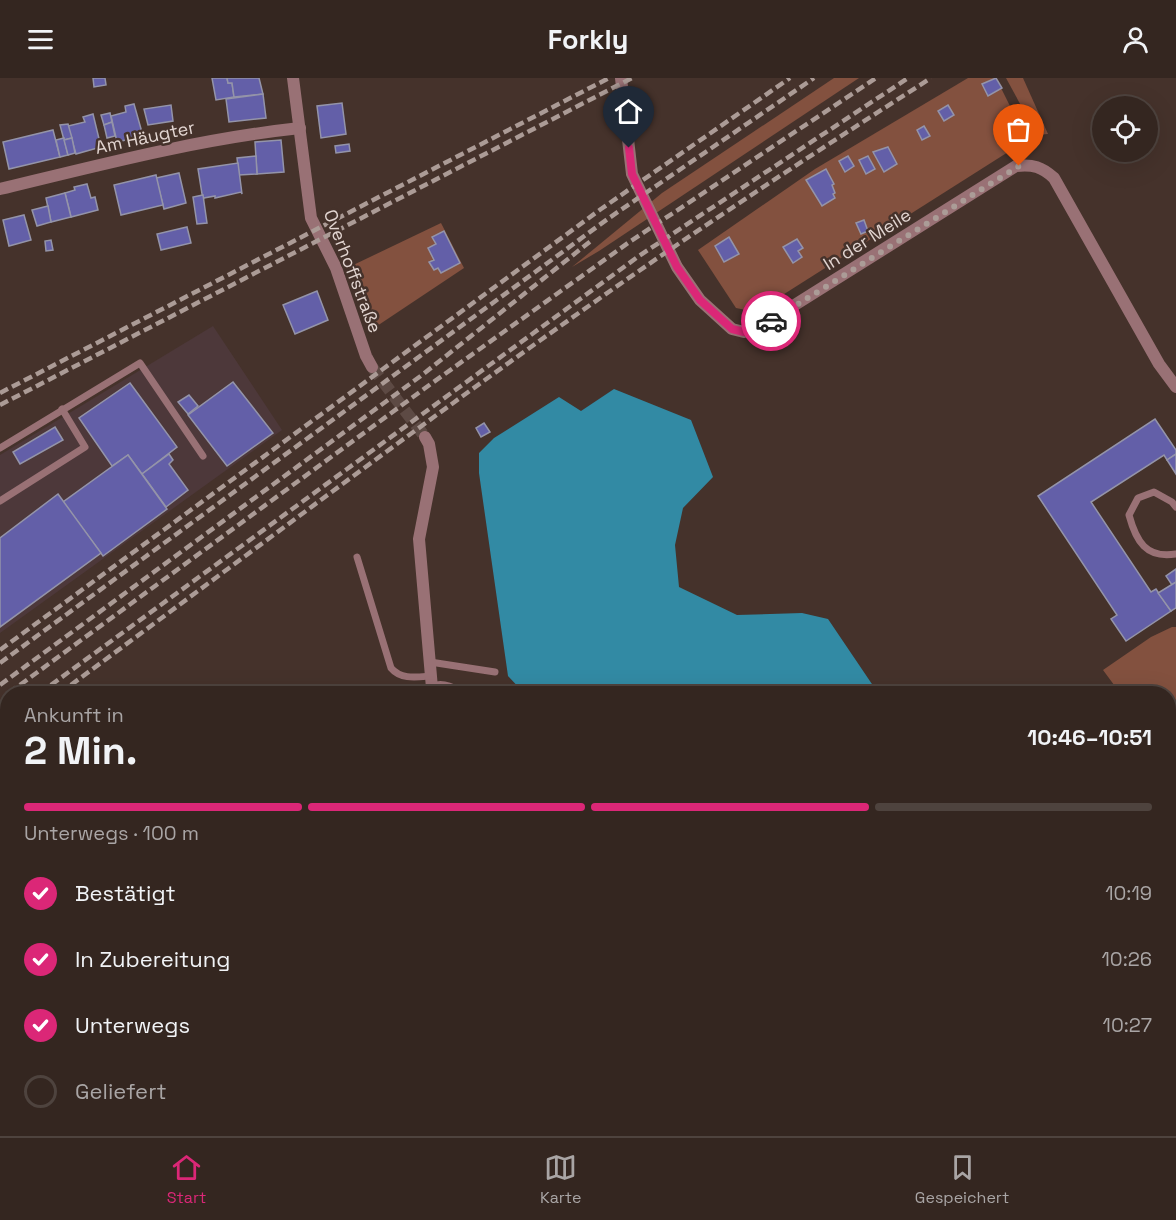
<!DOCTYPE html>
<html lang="de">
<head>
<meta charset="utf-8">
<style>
  :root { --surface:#342620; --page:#3f322d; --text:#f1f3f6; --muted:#a9a5a5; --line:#4e433e; --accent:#db2777 }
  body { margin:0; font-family:"Space Grotesk",sans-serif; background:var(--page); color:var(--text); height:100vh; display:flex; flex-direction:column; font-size:22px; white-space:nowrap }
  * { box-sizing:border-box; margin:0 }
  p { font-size:20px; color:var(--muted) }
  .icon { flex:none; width:33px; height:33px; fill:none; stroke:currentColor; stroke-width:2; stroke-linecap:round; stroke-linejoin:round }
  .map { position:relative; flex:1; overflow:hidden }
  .panel { position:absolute; left:0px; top:608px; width:1176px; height:452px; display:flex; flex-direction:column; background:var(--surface); border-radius:24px 24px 0 0; box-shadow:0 6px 24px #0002,0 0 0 2px var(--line) }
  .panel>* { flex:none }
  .tools { position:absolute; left:1092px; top:18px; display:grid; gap:12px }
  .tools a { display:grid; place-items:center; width:66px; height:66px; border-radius:50%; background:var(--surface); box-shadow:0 6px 24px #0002,0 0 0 2px var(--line); font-size:30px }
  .pin { position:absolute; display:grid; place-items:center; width:51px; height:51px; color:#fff; margin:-62px -26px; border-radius:50% 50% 50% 0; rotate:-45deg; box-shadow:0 0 6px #0007 }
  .pin .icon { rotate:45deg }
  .courier { position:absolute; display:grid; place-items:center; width:60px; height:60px; margin:-30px; border:4px solid #db2777; border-radius:50%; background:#fff; color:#222; box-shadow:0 2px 8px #0007 }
  .headline em { font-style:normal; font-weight:700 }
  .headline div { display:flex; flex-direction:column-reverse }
  .headline { display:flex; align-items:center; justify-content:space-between; height:102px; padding:0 24px }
  h1 { font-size:39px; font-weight:700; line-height:45px }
  .bar { display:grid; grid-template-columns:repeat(4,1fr); gap:9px 6px; align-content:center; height:72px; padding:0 24px }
  .bar i { height:8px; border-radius:4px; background:var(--line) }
  .bar .on { background:var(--accent) }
  .bar p { grid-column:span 4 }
  ol { padding:0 24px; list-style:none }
  li { display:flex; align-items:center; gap:18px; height:66px }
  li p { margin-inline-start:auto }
  li .icon { padding:6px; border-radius:50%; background:var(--accent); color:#fff; stroke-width:4 }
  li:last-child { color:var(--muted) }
  li i { width:33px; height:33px; border:3px solid var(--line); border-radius:50% }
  header { display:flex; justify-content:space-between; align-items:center; height:78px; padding:0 24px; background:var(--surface); font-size:27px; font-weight:700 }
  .dock { display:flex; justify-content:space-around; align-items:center; height:84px; border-top:2px solid var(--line); background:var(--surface); font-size:16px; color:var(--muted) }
  .dock a { display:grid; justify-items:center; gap:3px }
  .dock .on { color:var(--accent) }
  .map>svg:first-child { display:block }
</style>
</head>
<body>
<header><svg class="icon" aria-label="menu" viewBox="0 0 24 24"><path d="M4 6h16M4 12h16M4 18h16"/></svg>Forkly<svg class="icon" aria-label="person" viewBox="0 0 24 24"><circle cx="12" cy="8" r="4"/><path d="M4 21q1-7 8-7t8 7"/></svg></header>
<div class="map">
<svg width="1176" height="1058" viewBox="0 0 1176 1058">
  <rect width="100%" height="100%" fill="#45322b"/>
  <!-- commercial -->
  <path fill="#4d383a" d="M213,248l69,104 -282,203v-178z"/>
  <!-- green -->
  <g fill="#83513f">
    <path d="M834,0h25l-260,173 -27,16 90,-74z"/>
    <path d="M968,0h28l31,62 -257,163 -19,8 -15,-3 -38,-58 117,-81z"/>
    <path d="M1006,0h17l25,56 -11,1z"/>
    <path d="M441,145l23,45 -93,62 -24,-62z"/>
    <path d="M1172,549h4v121l-7,1 -1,-56h-48l-17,-23 48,-33z"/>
    <path d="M1168,901l8,3v69l-7,-1z"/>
    <path d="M743,1052h48l-3,6h-49z"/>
    <path d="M821,1052h140l-11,6h-117z"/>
    <path d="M1050,1052h61l7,6h-59z"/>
  </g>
  <!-- water -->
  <g fill="#328aa4">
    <path d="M614,311l77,31 22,57 -30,31 -8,37 4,42 58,28 65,-2 26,6 50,74h-354l-16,-17 -29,-203v-20l15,-15 65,-41 22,14z"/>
    <path d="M1169,972l7,1v85h-58l-7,-6h57z"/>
  </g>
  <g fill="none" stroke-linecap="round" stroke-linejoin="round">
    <!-- stream -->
    <g stroke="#328aa4" stroke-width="5">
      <path d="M1168,949l8,4"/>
      <path d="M757,1058l4,-6"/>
    </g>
  </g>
  <!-- building -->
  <g fill="#635fa8" stroke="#9494a9" stroke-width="1.5">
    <path d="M93,0h12l1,7 -12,2z"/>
    <path d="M212,0h15l1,5h4l2,14 -18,3z"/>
    <path d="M227,0h32l4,16 -29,3 -2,-14h-4z"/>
    <path d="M996,0l6,10 -14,8 -6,-12z"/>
    <path d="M263,16l3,24 -37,4 -3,-23z"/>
    <path d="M342,25l4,31 -25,4 -4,-32z"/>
    <path d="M134,26l9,32 -26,6 -6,-26 15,-4 -1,-6z"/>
    <path d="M171,27l2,16 -25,4 -4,-16z"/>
    <path d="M948,27l6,10 -10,6 -6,-10z"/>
    <path d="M110,35l2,9 -8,3 -3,-10z"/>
    <path d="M93,36l8,33 -25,7 -8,-28 17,-4 -2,-5z"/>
    <path d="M112,44l3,14 -8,2 -3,-13z"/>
    <path d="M68,46l4,14 -8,2 -4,-15z"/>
    <path d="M924,48l6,10 -8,4 -5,-10z"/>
    <path d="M53,52l7,27 -51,12 -6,-27z"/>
    <path d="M64,60l4,17 -8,2 -4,-17z"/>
    <path d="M72,60l3,15 -7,2 -4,-15z"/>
    <path d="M281,62l3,32 -27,2 -2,-32z"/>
    <path d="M349,66l1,7 -14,2 -1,-7z"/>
    <path d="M888,69l9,17 -13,8 -11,-20z"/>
    <path d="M256,78l1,18 -18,1 -2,-17z"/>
    <path d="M848,78l6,10 -9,6 -6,-11z"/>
    <path d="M868,78l7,13 -9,5 -7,-14z"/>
    <path d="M238,85l4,31 -1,-2 -26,6v-2l-11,2 -1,2 -5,-31z"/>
    <path d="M826,91l8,15 -2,1 3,8 -2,1 2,4 -13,8 -16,-26z"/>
    <path d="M179,95l7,30 -22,6 -8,-31z"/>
    <path d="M156,97l7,30 -42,10 -7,-30z"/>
    <path d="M87,106l4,14 4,-1 3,13 -27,7 -6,-24 10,-3 -1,-3z"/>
    <path d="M65,115l6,24 -20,5 -5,-24z"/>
    <path d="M203,117l4,28 -10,1 -4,-27z"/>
    <path d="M48,128l3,16 -14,4 -5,-16z"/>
    <path d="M24,137l7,25 -22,6 -6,-26z"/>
    <path d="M864,142l4,11 -7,3 -5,-11z"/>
    <path d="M187,149l4,16 -30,7 -4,-16z"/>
    <path d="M444,153l16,32 -19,10 -3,-5 -4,2 -5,-8 5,-2 -6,-12 8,-4 -4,-7z"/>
    <path d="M729,159l10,17 -15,8 -9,-16z"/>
    <path d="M797,161l6,9 -5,3 4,6 -9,6 -10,-16z"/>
    <path d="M51,162l2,10 -7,1 -1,-10z"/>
    <path d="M317,213l11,29 -33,14 -12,-29z"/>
    <path d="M233,304l40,51 -46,33 -39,-51z"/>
    <path d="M130,305l47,64 -35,27 -14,-19 -16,11 -33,-48z"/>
    <path d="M189,317l9,11 -10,8 -10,-12z"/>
    <path d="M1155,341l21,31v4l-9,6 -3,-5 -73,47 60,90 5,-3 15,22 -45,30 -15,-22 6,-4 -79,-119z"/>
    <path d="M484,345l6,9 -9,5 -5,-9z"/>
    <path d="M55,349l8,13 -43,24 -7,-12z"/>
    <path d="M169,376l4,6 -4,4 19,26 -22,17 -24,-33z"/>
    <path d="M1176,376v20l-9,-14z"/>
    <path d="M128,377l39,54 -64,47 -40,-54z"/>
    <path d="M58,416l43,59 -101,74v-89z"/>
    <path d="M1176,491v13l-4,3 -6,-9z"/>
    <path d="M1176,504v26l-5,3 -13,-18z"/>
    <path d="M540,1052h13l8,5 -13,1z"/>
  </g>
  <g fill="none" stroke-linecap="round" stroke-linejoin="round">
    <!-- street-tunnel -->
    <path stroke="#5d4a44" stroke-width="12" stroke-dasharray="12 6" stroke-linecap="butt" d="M372,289l53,70"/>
    <!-- lane -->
    <g stroke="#997175" stroke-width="7">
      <path d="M0,370l140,-85 63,93"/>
      <path d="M0,423l85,-54 -23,-38"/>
      <path d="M1176,429l-4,-5 -18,-10 -16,6 -9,17c7,26 17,44 47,39"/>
      <path d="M357,479l34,111c10,12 26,9 40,8"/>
      <path d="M430,584l65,10"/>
      <path d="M0,759l8,-5"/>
      <path d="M0,862l8,-5"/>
      <path d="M241,1052l5,6"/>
      <path d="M418,1052l6,6"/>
      <path d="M320,1058v-6"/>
    </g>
    <!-- street -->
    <g stroke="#997175" stroke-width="12">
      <path d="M293,0l18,140 25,50 30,88 6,11"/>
      <path d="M621,0l11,96 45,93 23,33 32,29 12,3 14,-4 258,-162c17,-2 26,1 38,12l105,186 17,23"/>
      <path d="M0,111c99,-24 198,-50 300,-61"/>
      <path d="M425,359l4,7 4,23 -14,72 13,149"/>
      <path d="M428,614c9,-8 20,-5 30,1"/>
      <path d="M355,1058l1,-6"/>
    </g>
    <!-- rail -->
    <g stroke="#ab9b96" stroke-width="4.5" stroke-dasharray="9 4.5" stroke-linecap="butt">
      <path d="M0,315l609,-315"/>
      <path d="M0,327l632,-327"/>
      <path d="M0,572l601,-441 189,-131"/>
      <path d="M0,585l609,-445 205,-140"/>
      <path d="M0,607l422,-310 170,-135"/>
      <path d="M9,615l419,-307 200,-143 248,-165"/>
      <path d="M40,615l599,-437 269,-178"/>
      <path d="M60,615c196,-144 389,-291 589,-429 93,-64 187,-125 282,-186"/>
      <path d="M0,644l8,-5"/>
      <path d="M0,659l8,-5"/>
    </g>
  </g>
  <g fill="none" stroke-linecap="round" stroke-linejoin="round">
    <!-- done -->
    <path stroke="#ab9c97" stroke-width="6" stroke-dasharray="0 10.8" d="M771,243l248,-155"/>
    <!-- route -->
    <path stroke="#db2777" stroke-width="8" d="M629,70l3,26 45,93 23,33 32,29 12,3 14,-4 13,-7"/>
  </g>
  <g text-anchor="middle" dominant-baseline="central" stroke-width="5" stroke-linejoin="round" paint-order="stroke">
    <!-- street labels -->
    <g font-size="18" fill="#e2d5d1" stroke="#45322b">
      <text transform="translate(145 59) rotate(-12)">Am Häugter</text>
      <text transform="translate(867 161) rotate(-32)">In der Meile</text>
      <text transform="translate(353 193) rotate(69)">Overhoffstraße</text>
    </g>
  </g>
</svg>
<div class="tools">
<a><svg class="icon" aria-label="locate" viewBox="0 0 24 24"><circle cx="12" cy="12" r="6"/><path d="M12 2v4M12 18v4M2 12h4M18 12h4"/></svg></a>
</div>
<div class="pin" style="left:1019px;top:88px;background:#ea580c"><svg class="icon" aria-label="bag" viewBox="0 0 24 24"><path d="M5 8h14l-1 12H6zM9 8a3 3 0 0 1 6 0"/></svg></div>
<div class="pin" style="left:629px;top:70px;background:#1f2937"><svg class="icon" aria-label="home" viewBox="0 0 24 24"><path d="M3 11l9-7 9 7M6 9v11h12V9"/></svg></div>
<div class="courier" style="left:771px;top:243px"><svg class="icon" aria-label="car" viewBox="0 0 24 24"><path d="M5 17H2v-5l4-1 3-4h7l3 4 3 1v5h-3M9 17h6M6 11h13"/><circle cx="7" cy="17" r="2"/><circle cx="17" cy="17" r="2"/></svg></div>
<section class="panel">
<div class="headline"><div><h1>2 Min.</h1><p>Ankunft in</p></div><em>10:46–10:51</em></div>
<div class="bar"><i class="on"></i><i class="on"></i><i class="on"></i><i></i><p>Unterwegs · 100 m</p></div>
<ol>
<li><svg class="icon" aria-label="check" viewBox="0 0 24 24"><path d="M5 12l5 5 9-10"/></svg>Bestätigt<p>10:19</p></li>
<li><svg class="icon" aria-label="check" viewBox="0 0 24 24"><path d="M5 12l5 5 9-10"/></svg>In Zubereitung<p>10:26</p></li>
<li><svg class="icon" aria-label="check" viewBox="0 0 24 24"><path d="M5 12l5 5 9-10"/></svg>Unterwegs<p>10:27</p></li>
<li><i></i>Geliefert</li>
</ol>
</section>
</div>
<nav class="dock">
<a class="on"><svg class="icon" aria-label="home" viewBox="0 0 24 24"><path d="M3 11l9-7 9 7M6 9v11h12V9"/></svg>Start</a>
<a><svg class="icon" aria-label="map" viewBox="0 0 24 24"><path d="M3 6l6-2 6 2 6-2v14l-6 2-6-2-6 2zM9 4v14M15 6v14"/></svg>Karte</a>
<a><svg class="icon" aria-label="saved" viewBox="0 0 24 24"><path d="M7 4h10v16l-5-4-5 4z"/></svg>Gespeichert</a>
</nav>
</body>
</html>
